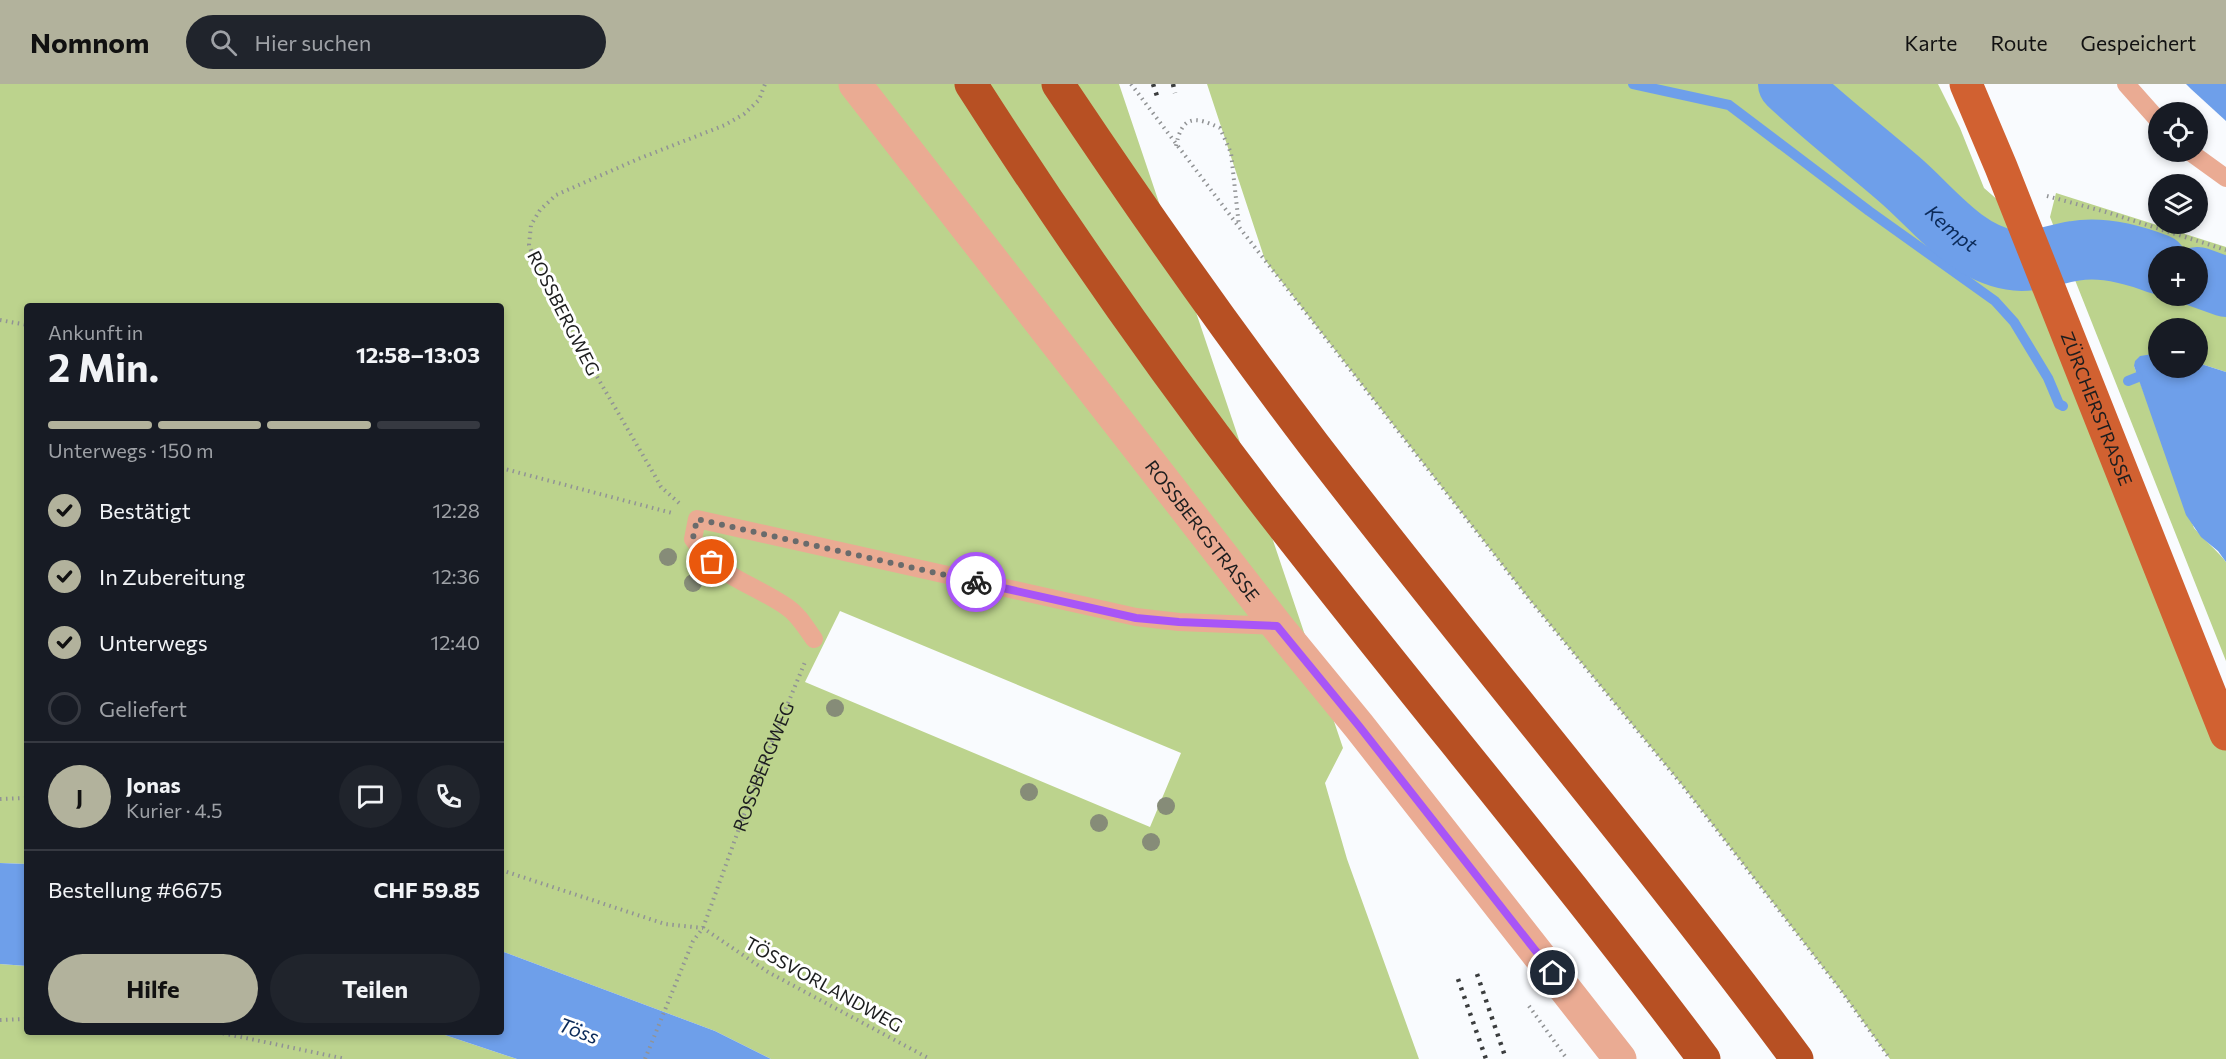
<!DOCTYPE html>
<html lang="de">
<head>
<meta charset="utf-8">
<style>
  :root { --surface:#171b24; --page:#20242c; --text:#f1f3f6; --muted:#9ea1a6; --line:#363941; --accent:#b2b29c }
  body { margin:0; font-family:Commissioner,sans-serif; background:var(--page); color:var(--text); height:100vh; display:flex; flex-direction:column; font-size:22px; white-space:nowrap }
  * { box-sizing:border-box; margin:0 }
  p { font-size:20px; color:var(--muted) }
  .icon { flex:none; width:33px; height:33px; fill:none; stroke:currentColor; stroke-width:2; stroke-linecap:round; stroke-linejoin:round }
  .map { position:relative; flex:1; overflow:hidden }
  .sheet { position:absolute; left:24px; top:219px; width:480px; height:732px; display:flex; flex-direction:column; background:var(--surface); border-radius:6px; box-shadow:0 3px 9px #0003 }
  .sheet>* { flex:none }
  .controls { position:absolute; left:2148px; top:18px; display:grid; gap:12px }
  .controls a { display:grid; place-items:center; width:60px; height:60px; border-radius:50%; background:var(--surface); box-shadow:0 3px 9px #0003; font-size:30px }
  .pin { position:absolute; display:grid; place-items:center; width:51px; height:51px; color:#fff; margin:-26px; border:3px solid #fff; border-radius:50%; box-shadow:0 2px 6px #0007 }
  .courier { position:absolute; display:grid; place-items:center; width:60px; height:60px; margin:-30px; border:4px solid #a855f7; border-radius:50%; background:#fff; color:#222; box-shadow:0 2px 8px #0007 }
  .head em { font-style:normal; font-weight:700 }
  .head div { display:flex; flex-direction:column-reverse }
  .head { display:flex; align-items:center; justify-content:space-between; height:102px; padding:0 24px }
  h1 { font-size:39px; font-weight:700; line-height:45px }
  .bar { display:grid; grid-template-columns:repeat(4,1fr); gap:9px 6px; align-content:center; height:72px; padding:0 24px }
  .bar i { height:8px; border-radius:4px; background:var(--line) }
  .bar .active { background:var(--accent) }
  .bar p { grid-column:span 4 }
  .line { display:flex; align-items:center; gap:15px; padding:0 24px; border-top:2px solid var(--line) }
  .line div { flex:1 }
  .round { display:grid; place-items:center; flex:none; width:63px; height:63px; border-radius:32px; background:var(--page) }
  ol { padding:0 24px; list-style:none }
  li { display:flex; align-items:center; gap:18px; height:66px }
  li p { margin-inline-start:auto }
  li .icon { padding:6px; border-radius:50%; background:var(--accent); color:#111; stroke-width:4 }
  li:last-child { color:var(--muted) }
  li i { width:33px; height:33px; border:3px solid var(--line); border-radius:50% }
  .action { display:flex; gap:12px; margin-top:auto; padding:12px 24px }
  .action a { flex:1; height:69px; border-radius:36px; background:var(--accent); color:#111; font-size:24px; font-weight:700; line-height:69px; text-align:center }
  .action a+a { background:var(--page); color:var(--text) }
  header { display:flex; align-items:center; gap:36px; box-sizing:border-box; height:84px; padding:0 30px; background:var(--accent); color:#111 }
  header strong { font-size:28px }
  nav { display:flex; gap:33px; margin-inline-start:auto; font-size:21px }
  .search { width:420px; height:54px; background:var(--page); display:flex; align-items:center; gap:15px; box-sizing:border-box; padding:0 21px; border-radius:33px; color:var(--muted); font-size:22px }
  .map>svg:first-child { display:block }
</style>
</head>
<body>
<header>
<strong>Nomnom</strong>
<div class="search"><svg class="icon" aria-label="search" viewBox="0 0 24 24"><circle cx="10" cy="10" r="6"/><path d="M15 15l6 6"/></svg>Hier suchen</div>
<nav><a>Karte</a><a>Route</a><a>Gespeichert</a></nav>
</header>
<div class="map">
<svg width="2226" height="975" viewBox="0 0 2226 975">
  <rect width="100%" height="100%" fill="#f9fbfe"/>
  <!-- green -->
  <g fill="#bcd38d" fill-rule="evenodd">
    <path d="M0,0h1119l224,664 -18,35 22,76 72,200h-648l-56,-28 -214,-80v-645h-474v558l-27,-1zM840,527l341,142 -31,74 -345,-145z"/>
    <path d="M1207,0h731l22,44 24,60 39,34 203,512v325h-336l-51,-71 -157,-203 -153,-186 -264,-339z"/>
    <path d="M2056,109l170,54v125l-28,-9v-35h-40v26h-5l-19,12 60,162c10,12 22,21 32,34v99l-176,-444zM2158,172h40v40h-40z"/>
    <path d="M0,880l27,2v66h409l81,27h-517z"/>
  </g>
  <!-- water -->
  <g fill="#6e9fea">
    <path d="M2186,0h40v37l-35,-32z"/>
    <path d="M2153,270h5v14h40v-5l28,9v190l-8,-11 -17,-14 -15,-22 -52,-149 1,-5 5,-5z"/>
    <path d="M0,779l27,1v102l-27,-2z"/>
    <path d="M501,867l214,80 56,28h-254l-81,-27h65z"/>
  </g>
  <g fill="none" stroke-linecap="round" stroke-linejoin="round">
    <!-- stream -->
    <g stroke="#6e9fea" stroke-width="10">
      <path d="M1633,0l96,21 140,106 126,90 19,21 34,56 11,26 4,2"/>
      <path d="M2128,297l10,-4"/>
    </g>
    <!-- river -->
    <g stroke="#6e9fea" stroke-width="60">
      <path id="s1" d="M1788,0c35,33 74,63 111,95 34,29 65,73 112,81 22,4 42,-6 63,-9 28,-5 58,3 84,13"/>
      <path d="M2198,193l28,10"/>
    </g>
    <!-- path -->
    <g stroke="#919395" stroke-width="4" stroke-dasharray="1.5 4.5" stroke-linecap="butt">
      <path d="M1131,0l108,143 290,372 153,186 157,203 51,71"/>
      <path d="M1176,62c6,-31 19,-30 44,-18l11,25 8,73"/>
      <path d="M2047,112l59,16 120,38"/>
      <path d="M0,236l27,5"/>
      <path d="M501,384l171,45"/>
      <path d="M679,419l-18,-16 -6,-11 -80,-137 -38,-72 -8,-22 2,-20 9,-15 16,-15 82,-36 87,-34 19,-11 15,-14 6,-16"/>
      <path d="M0,715l27,-1"/>
      <path d="M501,786l164,54 38,4 65,44 162,87"/>
      <path d="M1529,922l38,53"/>
      <path d="M0,936l27,-1"/>
      <path d="M217,948l129,27"/>
      <path id="s2" d="M645,975l48,-118 10,-13 55,-152 47,-114"/>
    </g>
    <!-- service -->
    <g stroke="#eaab93" stroke-width="18">
      <path d="M2126,0l32,36"/>
      <path d="M2190,68l36,26"/>
      <path d="M814,555c-8,-11 -15,-24 -27,-32 -36,-25 -67,-28 -94,-68l4,-20 439,98 43,5 98,4"/>
    </g>
    <!-- minor -->
    <path stroke="#eaab93" stroke-width="33" id="s3" d="M855,0l422,542 82,100 261,333"/>
    <!-- primary -->
    <path stroke="#d16131" stroke-width="33" id="s4" d="M1966,0l35,83 225,567"/>
    <!-- motorway -->
    <g stroke="#b75023" stroke-width="33">
      <path d="M971,0c89,139 184,275 285,407 147,191 304,375 448,568"/>
      <path d="M1058,0c82,123 167,244 256,361 159,207 328,405 483,614"/>
    </g>
    <!-- rail -->
    <g stroke="#3b3d3e" stroke-width="4.5" stroke-dasharray="3 6" stroke-linecap="butt">
      <path d="M1153,0l5,15"/>
      <path d="M1173,0l2,9"/>
      <path d="M1477,890l29,85"/>
      <path d="M1458,895l28,80"/>
    </g>
  </g>
  <!-- trees -->
  <g fill="#868c78">
    <circle cx="668" cy="473" r="9"/>
    <circle cx="693" cy="499" r="9"/>
    <circle cx="835" cy="624" r="9"/>
    <circle cx="1029" cy="708" r="9"/>
    <circle cx="1166" cy="722" r="9"/>
    <circle cx="1099" cy="739" r="9"/>
    <circle cx="1151" cy="758" r="9"/>
  </g>
  <g fill="none" stroke-linecap="round" stroke-linejoin="round">
    <!-- done -->
    <path stroke="#696b6c" stroke-width="6" stroke-dasharray="0 10.8" d="M712,478l-19,-24 4,-19 279,63"/>
    <!-- route -->
    <path stroke="#a855f7" stroke-width="8" d="M976,498l160,36 43,4 98,4 82,100 194,247"/>
  </g>
  <g text-anchor="middle" dominant-baseline="central" stroke-width="6" stroke-linejoin="round" paint-order="stroke">
    <!-- street labels -->
    <g font-size="18" fill="#1c1d1e" stroke="#fff">
      <text transform="translate(564 229) rotate(63)">ROSSBERGWEG</text>
      <text stroke="none"><textPath href="#s4" startOffset="350">ZÜRCHERSTRASSE</textPath></text>
      <text stroke="none"><textPath href="#s3" startOffset="566">ROSSBERGSTRASSE</textPath></text>
      <text stroke="none"><textPath href="#s2" startOffset="316">ROSSBERGWEG</textPath></text>
      <text transform="translate(824 900) rotate(29)">TÖSSVORLANDWEG</text>
    </g>
    <!-- water labels -->
    <g font-size="20" font-style="italic" fill="#0c2b5a" stroke="#fff">
      <text stroke="none"><textPath href="#s1" startOffset="218">Kempt</textPath></text>
      <text transform="translate(579 946) rotate(20)">Töss</text>
    </g>
  </g>
</svg>
<div class="controls">
<a><svg class="icon" aria-label="locate" viewBox="0 0 24 24"><circle cx="12" cy="12" r="6"/><path d="M12 2v4M12 18v4M2 12h4M18 12h4"/></svg></a>
<a><svg class="icon" aria-label="layers" viewBox="0 0 24 24"><path d="M12 4l9 5-9 5-9-5zM3 14l9 5 9-5"/></svg></a>
<a>+</a>
<a>−</a>
</div>
<div class="pin" style="left:712px;top:478px;background:#ea580c"><svg class="icon" aria-label="bag" viewBox="0 0 24 24"><path d="M5 8h14l-1 12H6zM9 8a3 3 0 0 1 6 0"/></svg></div>
<div class="pin" style="left:1553px;top:889px;background:#1f2937"><svg class="icon" aria-label="home" viewBox="0 0 24 24"><path d="M3 11l9-7 9 7M6 9v11h12V9"/></svg></div>
<div class="courier" style="left:976px;top:498px"><svg class="icon" aria-label="bike" viewBox="0 0 24 24"><circle cx="6" cy="16" r="4"/><circle cx="18" cy="16" r="4"/><path d="M6 16l4-8h5l3 8M10 8l3 8H6M13 5h3"/></svg></div>
<section class="sheet">
<div class="head"><div><h1>2 Min.</h1><p>Ankunft in</p></div><em>12:58–13:03</em></div>
<div class="bar"><i class="active"></i><i class="active"></i><i class="active"></i><i></i><p>Unterwegs · 150 m</p></div>
<ol>
<li><svg class="icon" aria-label="check" viewBox="0 0 24 24"><path d="M5 12l5 5 9-10"/></svg>Bestätigt<p>12:28</p></li>
<li><svg class="icon" aria-label="check" viewBox="0 0 24 24"><path d="M5 12l5 5 9-10"/></svg>In Zubereitung<p>12:36</p></li>
<li><svg class="icon" aria-label="check" viewBox="0 0 24 24"><path d="M5 12l5 5 9-10"/></svg>Unterwegs<p>12:40</p></li>
<li><i></i>Geliefert</li>
</ol>
<div class="line" style="height:108px"><b class="round" style="background:var(--accent);color:#111">J</b><div><b>Jonas</b><p>Kurier · 4.5</p></div><a class="round"><svg class="icon" aria-label="chat" viewBox="0 0 24 24"><path d="M4 5h16v11H9l-5 4z"/></svg></a><a class="round"><svg class="icon" aria-label="phone" viewBox="0 0 24 24"><path d="M5 4h4l2 5-3 2q2 4 5 5l2-3 5 2v4C11 20 4 13 5 4z"/></svg></a></div>
<div class="line" style="height:78px"><div>Bestellung #6675</div><b>CHF 59.85</b></div>
<div class="action"><a>Hilfe</a><a>Teilen</a></div>
</section>
</div>
</body>
</html>
